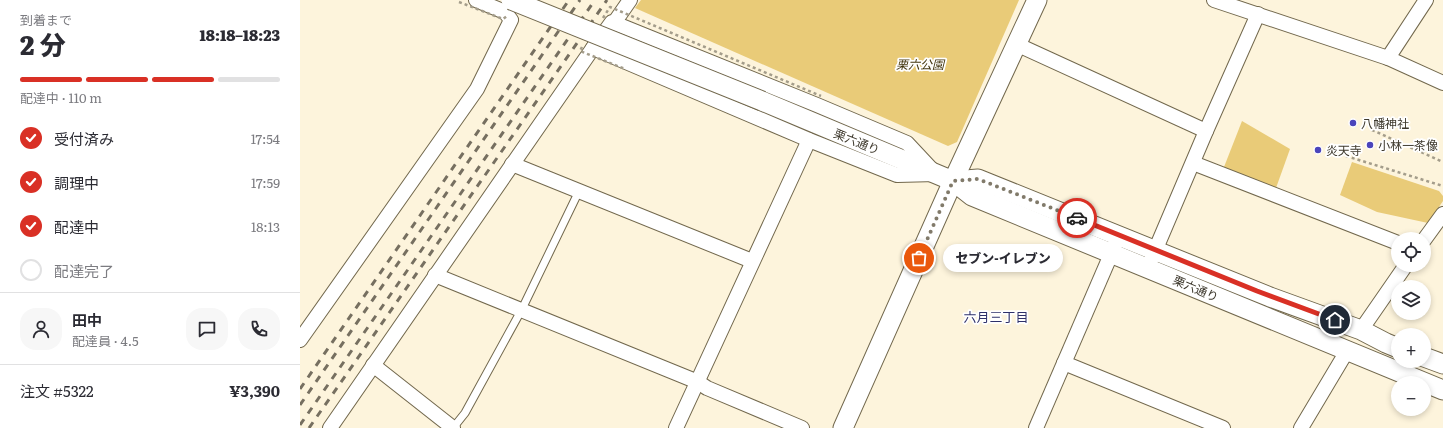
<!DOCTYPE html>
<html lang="ja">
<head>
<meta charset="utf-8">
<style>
  :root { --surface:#fff; --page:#f7f7f7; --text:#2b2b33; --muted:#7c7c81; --line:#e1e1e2; --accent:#d93025 }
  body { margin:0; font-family:Literata,"Noto Sans JP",serif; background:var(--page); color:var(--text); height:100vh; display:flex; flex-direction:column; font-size:15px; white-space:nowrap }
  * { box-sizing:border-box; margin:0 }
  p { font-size:13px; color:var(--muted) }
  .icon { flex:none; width:22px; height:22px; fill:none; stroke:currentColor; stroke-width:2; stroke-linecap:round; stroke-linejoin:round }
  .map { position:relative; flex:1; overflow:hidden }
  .sheet { display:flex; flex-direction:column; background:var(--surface); width:300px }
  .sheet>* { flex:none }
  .controls { position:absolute; left:1091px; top:232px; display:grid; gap:8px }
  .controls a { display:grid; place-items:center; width:40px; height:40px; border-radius:50%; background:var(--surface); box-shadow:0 2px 6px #0003; font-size:20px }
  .pin { position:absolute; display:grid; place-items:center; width:34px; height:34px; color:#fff; margin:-17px; border:2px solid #fff; border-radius:50%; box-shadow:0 1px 4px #0007 }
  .courier { position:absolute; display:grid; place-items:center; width:40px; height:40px; margin:-20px; border:3px solid #d93025; border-radius:50%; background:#fff; color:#222; box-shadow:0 1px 5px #0007 }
  .bubble { position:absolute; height:28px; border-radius:14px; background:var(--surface); box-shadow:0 2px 6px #0003; font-size:13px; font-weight:800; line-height:28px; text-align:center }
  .overview em { font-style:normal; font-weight:800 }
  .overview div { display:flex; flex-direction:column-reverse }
  .overview { display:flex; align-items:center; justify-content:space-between; height:68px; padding:0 20px }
  h1 { font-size:26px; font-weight:800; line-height:30px }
  .bar { display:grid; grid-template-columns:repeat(4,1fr); gap:6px 4px; align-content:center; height:48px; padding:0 20px }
  .bar i { height:5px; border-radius:3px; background:var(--line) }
  .bar .selected { background:var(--accent) }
  .bar p { grid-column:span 4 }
  .line { display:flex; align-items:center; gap:10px; padding:0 20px; border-top:1px solid var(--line) }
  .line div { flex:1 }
  .round { display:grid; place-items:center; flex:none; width:42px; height:42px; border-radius:16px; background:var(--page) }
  ol { padding:0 20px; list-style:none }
  li { display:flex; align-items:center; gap:12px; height:44px }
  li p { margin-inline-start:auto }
  li .icon { padding:4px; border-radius:50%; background:var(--accent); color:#fff; stroke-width:4 }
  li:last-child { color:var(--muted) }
  li i { width:22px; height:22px; border:2px solid var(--line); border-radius:50% }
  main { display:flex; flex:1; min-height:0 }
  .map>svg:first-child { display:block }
</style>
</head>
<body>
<main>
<section class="sheet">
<div class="overview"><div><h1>2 分</h1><p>到着まで</p></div><em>18:18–18:23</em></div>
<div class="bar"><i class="selected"></i><i class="selected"></i><i class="selected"></i><i></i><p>配達中 · 110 m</p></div>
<ol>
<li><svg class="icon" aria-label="check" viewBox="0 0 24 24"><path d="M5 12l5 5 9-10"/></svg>受付済み<p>17:54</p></li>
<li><svg class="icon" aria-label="check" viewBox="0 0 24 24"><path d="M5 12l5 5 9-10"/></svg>調理中<p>17:59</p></li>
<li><svg class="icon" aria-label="check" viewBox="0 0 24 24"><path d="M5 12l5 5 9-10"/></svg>配達中<p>18:13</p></li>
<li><i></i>配達完了</li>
</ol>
<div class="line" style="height:72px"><a class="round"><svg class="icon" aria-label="person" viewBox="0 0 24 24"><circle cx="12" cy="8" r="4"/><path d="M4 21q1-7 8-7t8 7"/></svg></a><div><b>田中</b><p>配達員 · 4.5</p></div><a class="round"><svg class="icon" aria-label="chat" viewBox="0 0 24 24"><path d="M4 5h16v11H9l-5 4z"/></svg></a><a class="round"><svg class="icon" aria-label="phone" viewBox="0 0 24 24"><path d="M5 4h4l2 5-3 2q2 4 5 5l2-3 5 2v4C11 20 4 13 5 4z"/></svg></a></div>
<div class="line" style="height:52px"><div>注文 #5322</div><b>¥3,390</b></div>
</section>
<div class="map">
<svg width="1143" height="428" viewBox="0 0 1143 428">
  <rect width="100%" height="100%" fill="#fdf4dc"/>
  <!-- green -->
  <g fill="#e9cb78">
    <path d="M341,0h378l-62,142 -9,4 -313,-138z"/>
    <path d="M942,121l48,28 -14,39 -52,-21z"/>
    <path d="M1052,162l87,29 4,5v5l-15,22 -51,-11 -37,-17z"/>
  </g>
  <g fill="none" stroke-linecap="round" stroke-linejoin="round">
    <defs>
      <path id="lane" d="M153,428l12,-15 57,-104 57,-118"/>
      <g id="street">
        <path d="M914,0l174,58 55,25"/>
        <path d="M716,44l190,87"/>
        <path d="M293,48l216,92 88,35 39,-1 -29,-31 -90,-38 -203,-82"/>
        <path d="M1088,58l38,-58"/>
        <path d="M893,163l205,80"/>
        <path d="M212,164l240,97"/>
        <path d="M1124,240l19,-26"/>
        <path d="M852,258l54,-127 52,-117"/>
        <path d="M135,275l263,107 9,6 95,40"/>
        <path d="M1061,330l45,-65"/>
        <path d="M0,340l177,-251 34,-69 -6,-8 -29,-12"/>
        <path d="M764,363l159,65"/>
        <path d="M73,365l80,63"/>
        <path d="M30,428l263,-380 19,-26 2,1 16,-23"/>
        <path d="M376,428l133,-288"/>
        <path d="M736,428l79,-183"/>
        <path d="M1001,428l46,-77"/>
      </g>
      <g id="secondary">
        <path d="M462,101l191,80 19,15 471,194"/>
        <path d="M653,181l25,-2 292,118 91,33 25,13 12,5"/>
        <path d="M1124,357l19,7"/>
        <path d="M543,428l110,-247 84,-181"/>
      </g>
    </defs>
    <!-- lane casing -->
    <use href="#lane" stroke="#72684d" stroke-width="9"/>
    <!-- street casing -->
    <use href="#street" stroke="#72684d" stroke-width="16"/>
    <!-- secondary casing -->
    <use href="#secondary" stroke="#72684d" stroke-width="21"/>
    <!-- path -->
    <g stroke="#a49d8b" stroke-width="2.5" stroke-dasharray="3 3" stroke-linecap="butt">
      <path d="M1072,130l71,32"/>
      <path d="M1046,156l97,30"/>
    </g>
    <!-- lane -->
    <use href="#lane" stroke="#fff" stroke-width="7"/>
    <!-- street -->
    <use href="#street" stroke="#fff" stroke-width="14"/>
    <!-- secondary -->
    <use href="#secondary" stroke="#fff" stroke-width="19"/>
    <!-- rail -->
    <g stroke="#766f60" stroke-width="3" stroke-dasharray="7 7" stroke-linecap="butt">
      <path d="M0,389l269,-389"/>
      <path d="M0,405l280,-405"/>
      <path d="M0,425l295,-425"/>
      <path d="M9,428l298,-428"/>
    </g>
    <defs>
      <path id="secondary-bridge" d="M211,0l251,101"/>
    </defs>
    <!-- secondary-bridge casing -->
    <use href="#secondary-bridge" stroke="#72684d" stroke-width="21" stroke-linecap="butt"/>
    <!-- path-bridge -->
    <g stroke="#a49d8b" stroke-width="2.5" stroke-dasharray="3 3" stroke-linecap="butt">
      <path d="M159,2l44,17 4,-3"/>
      <path d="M303,18l7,-11 211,89"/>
      <path d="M282,47l-2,4 45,18"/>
    </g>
    <!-- secondary-bridge -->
    <use href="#secondary-bridge" stroke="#fff" stroke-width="19"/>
  </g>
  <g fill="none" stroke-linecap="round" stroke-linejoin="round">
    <!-- done -->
    <path stroke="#817a6a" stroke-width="4" stroke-dasharray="0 7.2" d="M619,258l34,-77 25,-2 99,39"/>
    <!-- route -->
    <path stroke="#d93025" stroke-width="5" d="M777,218l180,73 78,29"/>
  </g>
  <!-- markers -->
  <g fill="#4a44bb" stroke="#fff" stroke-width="1.5">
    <circle cx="1053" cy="123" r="4"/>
    <circle cx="1070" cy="145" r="4"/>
    <circle cx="1018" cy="150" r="4"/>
  </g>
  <g text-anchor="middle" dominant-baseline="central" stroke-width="3.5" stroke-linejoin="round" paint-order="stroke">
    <!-- park labels -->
    <g font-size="12" font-style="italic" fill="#42350d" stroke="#fff">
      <text x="620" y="64">栗六公園</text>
    </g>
    <!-- poi labels -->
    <g font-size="12" fill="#3e392d" stroke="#fff" text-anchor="start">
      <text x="1061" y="123">八幡神社</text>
      <text x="1078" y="145">小林一茶像</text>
      <text x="1026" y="150">炎天寺</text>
    </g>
    <!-- street labels -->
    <g font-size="12" fill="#3e392d" stroke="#fff">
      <text transform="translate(557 141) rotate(22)">栗六通り</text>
      <text transform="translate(896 288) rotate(23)">栗六通り</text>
    </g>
    <!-- neighbourhood labels -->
    <g font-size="13" fill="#2e306a" stroke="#fff">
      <text x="696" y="316">六月三丁目</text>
    </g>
  </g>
</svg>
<div class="controls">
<a><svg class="icon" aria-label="locate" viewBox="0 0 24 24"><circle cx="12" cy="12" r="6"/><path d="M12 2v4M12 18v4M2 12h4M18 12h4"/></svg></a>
<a><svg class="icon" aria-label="layers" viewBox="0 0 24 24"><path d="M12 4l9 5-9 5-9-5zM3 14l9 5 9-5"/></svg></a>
<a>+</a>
<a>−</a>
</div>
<div class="pin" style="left:619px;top:258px;background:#ea580c"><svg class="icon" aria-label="bag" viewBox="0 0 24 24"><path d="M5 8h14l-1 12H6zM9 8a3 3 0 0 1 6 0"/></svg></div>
<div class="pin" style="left:1035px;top:320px;background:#1f2937"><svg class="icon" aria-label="home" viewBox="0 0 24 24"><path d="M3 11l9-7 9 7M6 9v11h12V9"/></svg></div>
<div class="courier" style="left:777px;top:218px"><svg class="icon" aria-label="car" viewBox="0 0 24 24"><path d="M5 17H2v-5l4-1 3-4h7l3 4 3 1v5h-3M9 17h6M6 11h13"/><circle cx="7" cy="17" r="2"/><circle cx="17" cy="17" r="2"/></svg></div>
<div class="bubble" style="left:643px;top:244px;width:120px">セブン-イレブン</div>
</div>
</main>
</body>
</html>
